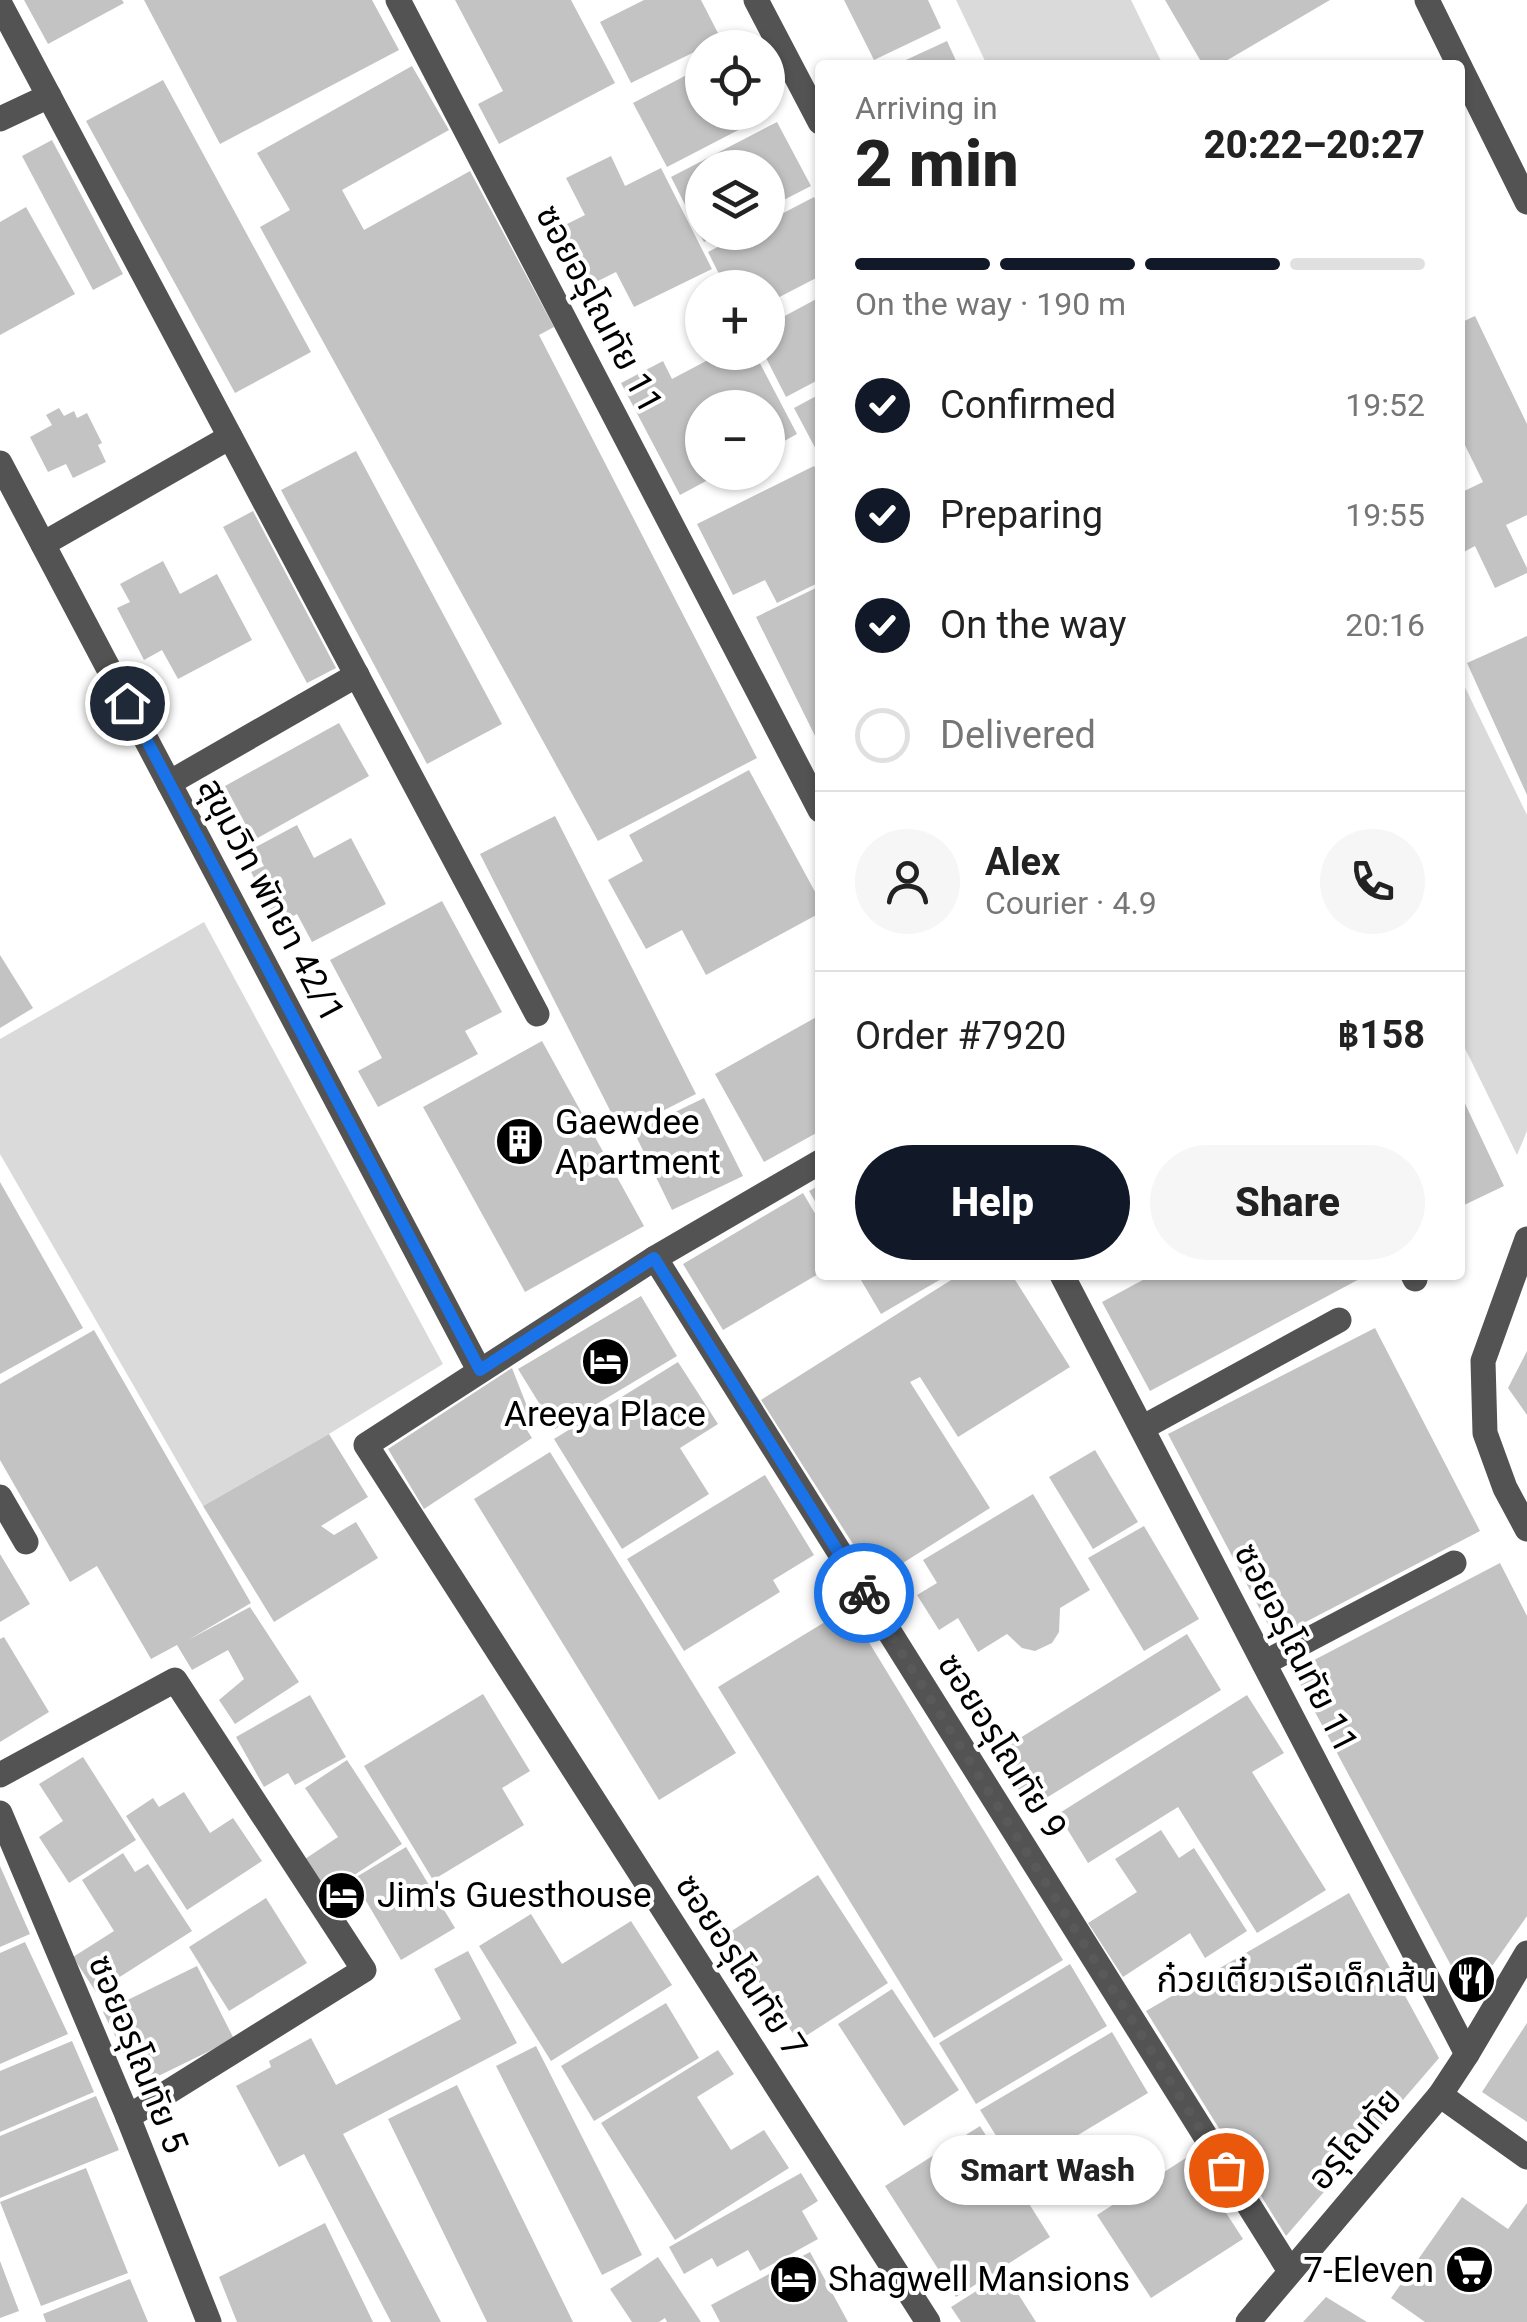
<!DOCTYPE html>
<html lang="en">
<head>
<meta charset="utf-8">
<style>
  :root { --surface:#fff; --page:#f6f6f6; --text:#222; --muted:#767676; --line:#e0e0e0; --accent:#111827 }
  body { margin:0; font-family:Roboto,"Noto Sans Thai",sans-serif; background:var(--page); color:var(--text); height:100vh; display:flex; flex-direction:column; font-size:38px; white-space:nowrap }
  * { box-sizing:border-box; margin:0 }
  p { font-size:32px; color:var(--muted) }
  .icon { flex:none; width:55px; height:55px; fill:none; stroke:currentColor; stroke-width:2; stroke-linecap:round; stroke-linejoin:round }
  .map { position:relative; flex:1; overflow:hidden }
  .sheet { position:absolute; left:815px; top:60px; width:650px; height:1220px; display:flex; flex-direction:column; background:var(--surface); border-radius:10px; box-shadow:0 2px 8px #0004 }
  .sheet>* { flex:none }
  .controls { position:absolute; left:685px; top:30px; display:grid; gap:20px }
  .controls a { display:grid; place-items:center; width:100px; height:100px; border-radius:50%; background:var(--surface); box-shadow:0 2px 8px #0004; font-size:50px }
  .pin { position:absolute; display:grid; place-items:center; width:85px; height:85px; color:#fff; margin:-42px; border:5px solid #fff; border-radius:50%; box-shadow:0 2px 10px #0007 }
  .courier { position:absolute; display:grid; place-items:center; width:100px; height:100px; margin:-50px; border:8px solid #1a73e8; border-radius:50%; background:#fff; color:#222; box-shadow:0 2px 12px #0007 }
  .bubble { position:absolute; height:70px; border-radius:35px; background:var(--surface); box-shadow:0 2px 8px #0004; font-size:32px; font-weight:800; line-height:70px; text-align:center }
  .headline em { font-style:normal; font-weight:800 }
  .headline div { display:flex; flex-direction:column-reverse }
  .headline { display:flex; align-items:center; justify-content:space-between; height:170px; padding:0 40px }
  h1 { font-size:65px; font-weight:800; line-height:75px }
  .bar { display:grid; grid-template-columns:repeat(4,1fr); gap:15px 10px; align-content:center; height:120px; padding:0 40px }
  .bar i { height:12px; border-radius:8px; background:var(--line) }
  .bar .active { background:var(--accent) }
  .bar p { grid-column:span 4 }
  .line { display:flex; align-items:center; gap:25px; padding:0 40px; border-top:2px solid var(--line) }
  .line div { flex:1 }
  .round { display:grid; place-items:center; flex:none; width:105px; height:105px; border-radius:52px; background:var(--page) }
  ol { padding:0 40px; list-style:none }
  li { display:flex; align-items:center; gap:30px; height:110px }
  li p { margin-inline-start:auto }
  li .icon { padding:10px; border-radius:50%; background:var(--accent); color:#fff; stroke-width:4 }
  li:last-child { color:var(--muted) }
  li i { width:55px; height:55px; border:5px solid var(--line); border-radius:50% }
  .primary-button { display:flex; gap:20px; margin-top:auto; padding:20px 40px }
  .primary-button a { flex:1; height:115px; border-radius:60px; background:var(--accent); color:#fff; font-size:40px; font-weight:800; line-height:115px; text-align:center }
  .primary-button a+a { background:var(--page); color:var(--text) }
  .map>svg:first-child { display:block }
</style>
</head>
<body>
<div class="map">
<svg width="1527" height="2322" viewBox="0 0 1527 2322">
  <rect width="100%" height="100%" fill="#fff"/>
  <!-- green -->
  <g fill="#dadada">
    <path d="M956,0h175l32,65h-176z"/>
    <path d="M1460,677l67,138v316l-10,24 -57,-117z"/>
    <path d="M204,922l239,442 -114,70 -126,72 -203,-352v-115z"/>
  </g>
  <!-- building -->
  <g fill="#c3c3c3">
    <path d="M24,0h98l2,3 -76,41z"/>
    <path d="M144,0h228l27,50 -179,94z"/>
    <path d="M455,0h116l44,83 -116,61 -21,-40 25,-13z"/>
    <path d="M644,0h57l20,39 -90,44 -31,-61z"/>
    <path d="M844,0h84l13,28 -67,32z"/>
    <path d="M1165,0h165l-111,65h-16z"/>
    <path d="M947,41l11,24h-63z"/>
    <path d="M412,66l37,64 -107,60 22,40 106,-59 84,156 -15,8 218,423 -159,83 -338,-614 30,-17 -33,-57z"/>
    <path d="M702,67v45h66v-11l5,11 -106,55 -34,-64z"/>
    <path d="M163,80l148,272 -76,41 -149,-272z"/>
    <path d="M777,122l34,64 -43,22v-40h-66v64h20l-18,10 -33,-65z"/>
    <path d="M52,140l71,134 -30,16 -71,-134z"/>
    <path d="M611,156l14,30 36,-18 51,101 -78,38 -18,-35 -34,17 -29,-58 32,-16 -19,-37z"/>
    <path d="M814,197l6,11v68l-52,27v-15h-42l-18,-36 38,-20h22v-11z"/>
    <path d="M26,207l49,87 -75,41v-113z"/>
    <path d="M820,297v82l-34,18 -23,-45h5v-27z"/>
    <path d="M1475,316l52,108v91l-21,10 21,43v5l-32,15 -20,-42 -15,8v-61l23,-11 -23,-47v-112z"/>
    <path d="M723,352h31l43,82 -29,16v-42h-66v64h21l-43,23 -59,-112 42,-22 9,18z"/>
    <path d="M820,394v63l-26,-49z"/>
    <path d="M59,408l5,8 10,-5 3,7 10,-5 15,30 -4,2 8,17 -33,16 -7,-14 -18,8 -18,-35 22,-12 -6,-10z"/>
    <path d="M356,451l146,273 -75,40 -146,-274z"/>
    <path d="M814,466l6,11v105l-43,21 -12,-23 -32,15 -36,-71z"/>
    <path d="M253,511l83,157 -29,15 -84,-156z"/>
    <path d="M163,561l17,33 37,-20 35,66 -74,39 -16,-29 -18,10 -27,-52 13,-6 -10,-18z"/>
    <path d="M820,586v160l-64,-129z"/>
    <path d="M1527,636v159l-60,-132z"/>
    <path d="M339,723l30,53 -115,64 -29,-54z"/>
    <path d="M749,770l71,131v12l-114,62 -24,-45 -36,19 -38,-69 35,-19 -14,-26z"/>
    <path d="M555,816l141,278 -75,38 -141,-278z"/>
    <path d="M297,825l17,33 37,-20 35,66 -74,38 -15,-28 -19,10 -27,-52 13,-6 -10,-18z"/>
    <path d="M442,901l60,111 -37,19 13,23 -100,53 -20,-36 24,-13 -52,-98z"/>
    <path d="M0,955l33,53 -33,20z"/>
    <path d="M820,1015v116l-56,31 -49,-88z"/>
    <path d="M542,1041l102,185 -119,66 -102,-185z"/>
    <path d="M1460,1093l44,93 -44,21z"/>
    <path d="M704,1098l39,78 -71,34 -38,-78z"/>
    <path d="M0,1182l83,146 -83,46z"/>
    <path d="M820,1185v25l-11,-19z"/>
    <path d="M803,1193l17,29v51l-97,57 -40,-66z"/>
    <path d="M858,1275h90l-67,39z"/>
    <path d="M959,1275h53l58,92 -112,70 -38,-60 -10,5 80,126 -114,72 -115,-180z"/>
    <path d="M1152,1275h215l-217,116 -48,-89z"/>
    <path d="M641,1296l36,60 -122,73 -37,-60z"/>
    <path d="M1375,1328l105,203 -205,107 -107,-204z"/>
    <path d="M94,1330l157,273 -63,37 62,-33 49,75 -64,42 -16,-24 25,-21 -16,-29 -36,20 -15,-25 -26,14 -54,-93 -27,16 -70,-122v-76z"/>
    <path d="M1527,1351v64l-19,-27z"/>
    <path d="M678,1362l40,62 -38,24 29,46 -87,55 -68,-110z"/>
    <path d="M512,1368l18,46 -10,5 12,19 -108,71 -36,-60z"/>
    <path d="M329,1434l39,63 -47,29 13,9 22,-13 22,36 -104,64 -71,-116z"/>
    <path d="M1095,1450l43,72 -45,27 -44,-72z"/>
    <path d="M550,1452l186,301 -77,47 -185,-301z"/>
    <path d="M765,1475l49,80 -41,25 7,12 -96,59 -57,-92z"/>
    <path d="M1033,1494l57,96 -30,18 -1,24 -7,11 -17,8 -13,-3 -15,-14 -29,18 -20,-34 -19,12 -22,-35 20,-12 -14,-23z"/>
    <path d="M1144,1526l55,93 -55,32 -56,-93z"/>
    <path d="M0,1554l30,50 -30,18z"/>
    <path d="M1500,1563l27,53v300l-58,83 -176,-328z"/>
    <path d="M848,1608l215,352 -129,78 -216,-351z"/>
    <path d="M1187,1634l34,56 -191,118 -34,-55z"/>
    <path d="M4,1637l45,75 -49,30v-103z"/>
    <path d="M483,1694l47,77 -28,17 22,37 -91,55 -69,-114z"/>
    <path d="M310,1695l36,62 -51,28 -7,-12 -24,14 -28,-50z"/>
    <path d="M1247,1695l37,58 -32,19 74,118 -69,43 -79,-126 -90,56 -30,-49z"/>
    <path d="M83,1757l53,83 -67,43 -30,-46 24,-16 -24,-37z"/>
    <path d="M347,1760l55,84 -74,48 -23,-33 33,-22 -33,-49z"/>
    <path d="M184,1792l26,41 23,-15 29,43 -75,49 -61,-94 27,-18 6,9z"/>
    <path d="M1161,1830l18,28 15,-10 53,83 -42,27 -15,-25 -67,44 -35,-54 49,-31 -22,-33z"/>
    <path d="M406,1847l49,81 -54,32 -48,-81z"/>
    <path d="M123,1853l12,19 13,-8 44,67 -96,61 -23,-35 41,-26 -32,-51z"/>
    <path d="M0,1866l30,68 -30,13z"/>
    <path d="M818,1875l70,108 -90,58 -71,-107z"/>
    <path d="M1349,1893l90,165 -153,178 -140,-225z"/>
    <path d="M266,1898l41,65 -78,48 -40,-64z"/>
    <path d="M531,1914l31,50 69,-43 41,64 -121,76 -72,-115z"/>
    <path d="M25,1942l43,92 -68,30v-111z"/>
    <path d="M468,1951l49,92 -174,91 98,188h-50l-87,-168 -25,13 -43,-81 35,-19 -2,-6 42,-23 25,47 125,-66 -27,-50z"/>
    <path d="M1070,1964l37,62 -131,78 -37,-61z"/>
    <path d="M197,1966l37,73 -94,46 -37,-73z"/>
    <path d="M892,1989l67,101 -55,36 -66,-102z"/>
    <path d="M666,2003l33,55 -105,63 -33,-55z"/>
    <path d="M1527,2023v99l-45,-30z"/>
    <path d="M1112,2032l36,61 -130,78 -38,-61z"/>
    <path d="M72,2041l22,51 -94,40v-61z"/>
    <path d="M536,2046l106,209 -40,20 -106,-209z"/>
    <path d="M718,2050l16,24 -37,23 34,53 33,-20 25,38 -114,72 -74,-117z"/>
    <path d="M457,2085l116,237h-86l-99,-203z"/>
    <path d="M96,2096l23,54 -119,48v-62z"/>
    <path d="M980,2126l70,111 -94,60 -71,-111z"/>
    <path d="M1189,2156l54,83 -92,59 -54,-83z"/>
    <path d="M86,2168l42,105 -87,33 -41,-104z"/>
    <path d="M801,2173l17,28 -16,10 16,28 -58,32 -12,-21 -31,17 -5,-9 -28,16 -15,-27z"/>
    <path d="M1462,2197l46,32 19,-26v119h-102l-34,-24z"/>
    <path d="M325,2223l48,99h-136l-18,-45z"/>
    <path d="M810,2252l38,70h-128l-9,-17z"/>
    <path d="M658,2257l43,65h-34l-2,-4 -6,4h-27l-22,-33z"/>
    <path d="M0,2261l19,50 -19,7z"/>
    <path d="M1005,2273l31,49h-75l-10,-15z"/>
    <path d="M130,2279l18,43h-102l-3,-8z"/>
    <path d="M1326,2297l41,25h-64z"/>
  </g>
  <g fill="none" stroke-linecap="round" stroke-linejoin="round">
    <!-- minor -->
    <g stroke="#535353" stroke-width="25">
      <path d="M398,0l422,810"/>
      <path d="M756,0l64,122"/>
      <path d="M1427,0l32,65"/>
      <path d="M0,4l537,1010"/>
      <path d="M1460,67l67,135"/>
      <path d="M0,119l49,-23"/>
      <path d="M0,463l479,907"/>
      <path d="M43,544l187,-107"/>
      <path d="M169,783l188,-108"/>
      <path d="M820,1162l-165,96 -289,187 562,877"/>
      <path d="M1527,1239l-44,122 2,72 20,55 22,41"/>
      <path d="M655,1258l635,1013"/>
      <path d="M1062,1275l405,779"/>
      <path d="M1413,1275l2,4"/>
      <path d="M1142,1428l197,-108"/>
      <path d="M0,1497l26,45"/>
      <path d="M1264,1663l190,-100"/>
      <path d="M0,1775l175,-95 189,290 -236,147"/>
      <path d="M0,1813l128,304 81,205"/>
      <path d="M1440,2095l87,62"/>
      <path d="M1248,2322l192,-227 27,-41 60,-101"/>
    </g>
  </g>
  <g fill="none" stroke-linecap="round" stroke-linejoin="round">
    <!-- done -->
    <path stroke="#595959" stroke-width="10" stroke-dasharray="0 18" d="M864,1593l362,577"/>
    <!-- route -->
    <path stroke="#1a73e8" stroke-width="12" d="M127,703l353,667 174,-112 210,335"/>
  </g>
  <!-- icons -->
  <defs>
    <symbol id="building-disc" viewBox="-11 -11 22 22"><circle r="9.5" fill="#000" stroke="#fff"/><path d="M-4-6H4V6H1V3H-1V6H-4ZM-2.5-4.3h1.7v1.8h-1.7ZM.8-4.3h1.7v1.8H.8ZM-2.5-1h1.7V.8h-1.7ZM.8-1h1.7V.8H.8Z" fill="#fff"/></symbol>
    <symbol id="hotel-disc" viewBox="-11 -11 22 22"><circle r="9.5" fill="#000" stroke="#fff"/><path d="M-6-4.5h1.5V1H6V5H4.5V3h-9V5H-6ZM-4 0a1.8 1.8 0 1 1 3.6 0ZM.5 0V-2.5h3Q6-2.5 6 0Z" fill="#fff"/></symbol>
    <symbol id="restaurant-disc" viewBox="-11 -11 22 22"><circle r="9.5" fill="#000" stroke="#fff"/><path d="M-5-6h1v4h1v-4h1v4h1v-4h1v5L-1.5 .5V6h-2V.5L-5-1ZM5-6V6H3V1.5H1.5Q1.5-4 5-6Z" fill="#fff"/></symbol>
    <symbol id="supermarket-disc" viewBox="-11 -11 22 22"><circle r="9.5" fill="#000" stroke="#fff"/><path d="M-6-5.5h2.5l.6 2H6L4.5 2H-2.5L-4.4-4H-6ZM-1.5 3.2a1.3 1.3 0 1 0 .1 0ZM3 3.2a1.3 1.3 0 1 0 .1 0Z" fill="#fff"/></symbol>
  </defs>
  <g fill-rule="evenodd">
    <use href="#building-disc" x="492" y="1114" width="55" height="55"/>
    <use href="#hotel-disc" x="578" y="1334" width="55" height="55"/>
    <use href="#hotel-disc" x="314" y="1868" width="55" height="55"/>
    <use href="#restaurant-disc" x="1444" y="1952" width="55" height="55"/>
    <use href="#supermarket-disc" x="1442" y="2242" width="55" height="55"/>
    <use href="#hotel-disc" x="766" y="2252" width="55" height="55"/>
  </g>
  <g text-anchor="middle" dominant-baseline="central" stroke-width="8" stroke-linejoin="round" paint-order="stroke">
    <!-- street labels -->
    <g font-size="35" fill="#000" stroke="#fff">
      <text transform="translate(599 309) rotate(62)">ซอยอรุโณทัย 11</text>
      <text transform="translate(271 900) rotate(62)">สุขุมวิท พัทยา 42/1</text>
      <text transform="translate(1296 1648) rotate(63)">ซอยอรุโณทัย 11</text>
      <text transform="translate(1002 1746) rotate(58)">ซอยอรุโณทัย 9</text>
      <text transform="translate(741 1966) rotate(57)">ซอยอรุโณทัย 7</text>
      <text transform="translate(138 2054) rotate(68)">ซอยอรุโณทัย 5</text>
      <text transform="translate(1355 2139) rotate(-49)">อรุโณทัย</text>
    </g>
    <!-- poi labels -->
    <g font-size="35" fill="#000" stroke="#fff" text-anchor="start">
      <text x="555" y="1122">Gaewdee<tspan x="555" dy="40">Apartment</tspan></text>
      <text x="605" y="1414" text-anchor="middle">Areeya Place</text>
      <text x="377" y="1895">Jim's Guesthouse</text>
      <text x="1437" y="1980" text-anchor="end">ก๋วยเตี๋ยวเรือเด็กเส้น</text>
      <text x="1434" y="2270" text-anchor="end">7-Eleven</text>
      <text x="828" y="2279">Shagwell Mansions</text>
    </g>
  </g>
</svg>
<div class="controls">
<a><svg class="icon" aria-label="locate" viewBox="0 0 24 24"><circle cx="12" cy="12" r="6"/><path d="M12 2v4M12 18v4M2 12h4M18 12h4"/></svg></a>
<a><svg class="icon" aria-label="layers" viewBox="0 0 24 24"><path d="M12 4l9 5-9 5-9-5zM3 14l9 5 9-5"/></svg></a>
<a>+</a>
<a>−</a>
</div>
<div class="pin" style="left:1226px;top:2170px;background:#ea580c"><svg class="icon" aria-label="bag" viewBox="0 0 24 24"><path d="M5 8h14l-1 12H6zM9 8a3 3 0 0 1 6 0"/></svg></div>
<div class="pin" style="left:127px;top:703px;background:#1f2937"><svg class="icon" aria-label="home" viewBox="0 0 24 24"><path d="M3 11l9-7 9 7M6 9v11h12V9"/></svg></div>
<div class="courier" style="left:864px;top:1593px"><svg class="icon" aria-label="bike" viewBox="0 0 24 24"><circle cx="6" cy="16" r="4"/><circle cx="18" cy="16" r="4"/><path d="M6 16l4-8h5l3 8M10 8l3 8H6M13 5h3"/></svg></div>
<div class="bubble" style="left:930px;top:2135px;width:235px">Smart Wash</div>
<section class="sheet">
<div class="headline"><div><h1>2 min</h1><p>Arriving in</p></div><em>20:22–20:27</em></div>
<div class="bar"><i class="active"></i><i class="active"></i><i class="active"></i><i></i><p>On the way · 190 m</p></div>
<ol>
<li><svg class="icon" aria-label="check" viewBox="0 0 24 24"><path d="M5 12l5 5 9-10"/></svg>Confirmed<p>19:52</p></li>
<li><svg class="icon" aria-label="check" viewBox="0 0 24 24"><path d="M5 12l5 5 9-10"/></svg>Preparing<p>19:55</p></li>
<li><svg class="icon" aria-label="check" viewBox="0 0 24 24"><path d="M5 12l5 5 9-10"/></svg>On the way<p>20:16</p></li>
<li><i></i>Delivered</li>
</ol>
<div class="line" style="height:180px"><a class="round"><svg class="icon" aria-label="person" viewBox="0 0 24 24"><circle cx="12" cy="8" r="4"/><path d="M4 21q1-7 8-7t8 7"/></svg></a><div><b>Alex</b><p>Courier · 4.9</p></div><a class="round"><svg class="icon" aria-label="phone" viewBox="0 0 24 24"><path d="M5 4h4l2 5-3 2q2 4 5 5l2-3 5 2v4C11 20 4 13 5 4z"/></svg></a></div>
<div class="line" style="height:130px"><div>Order #7920</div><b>฿158</b></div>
<div class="primary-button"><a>Help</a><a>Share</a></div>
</section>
</div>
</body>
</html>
